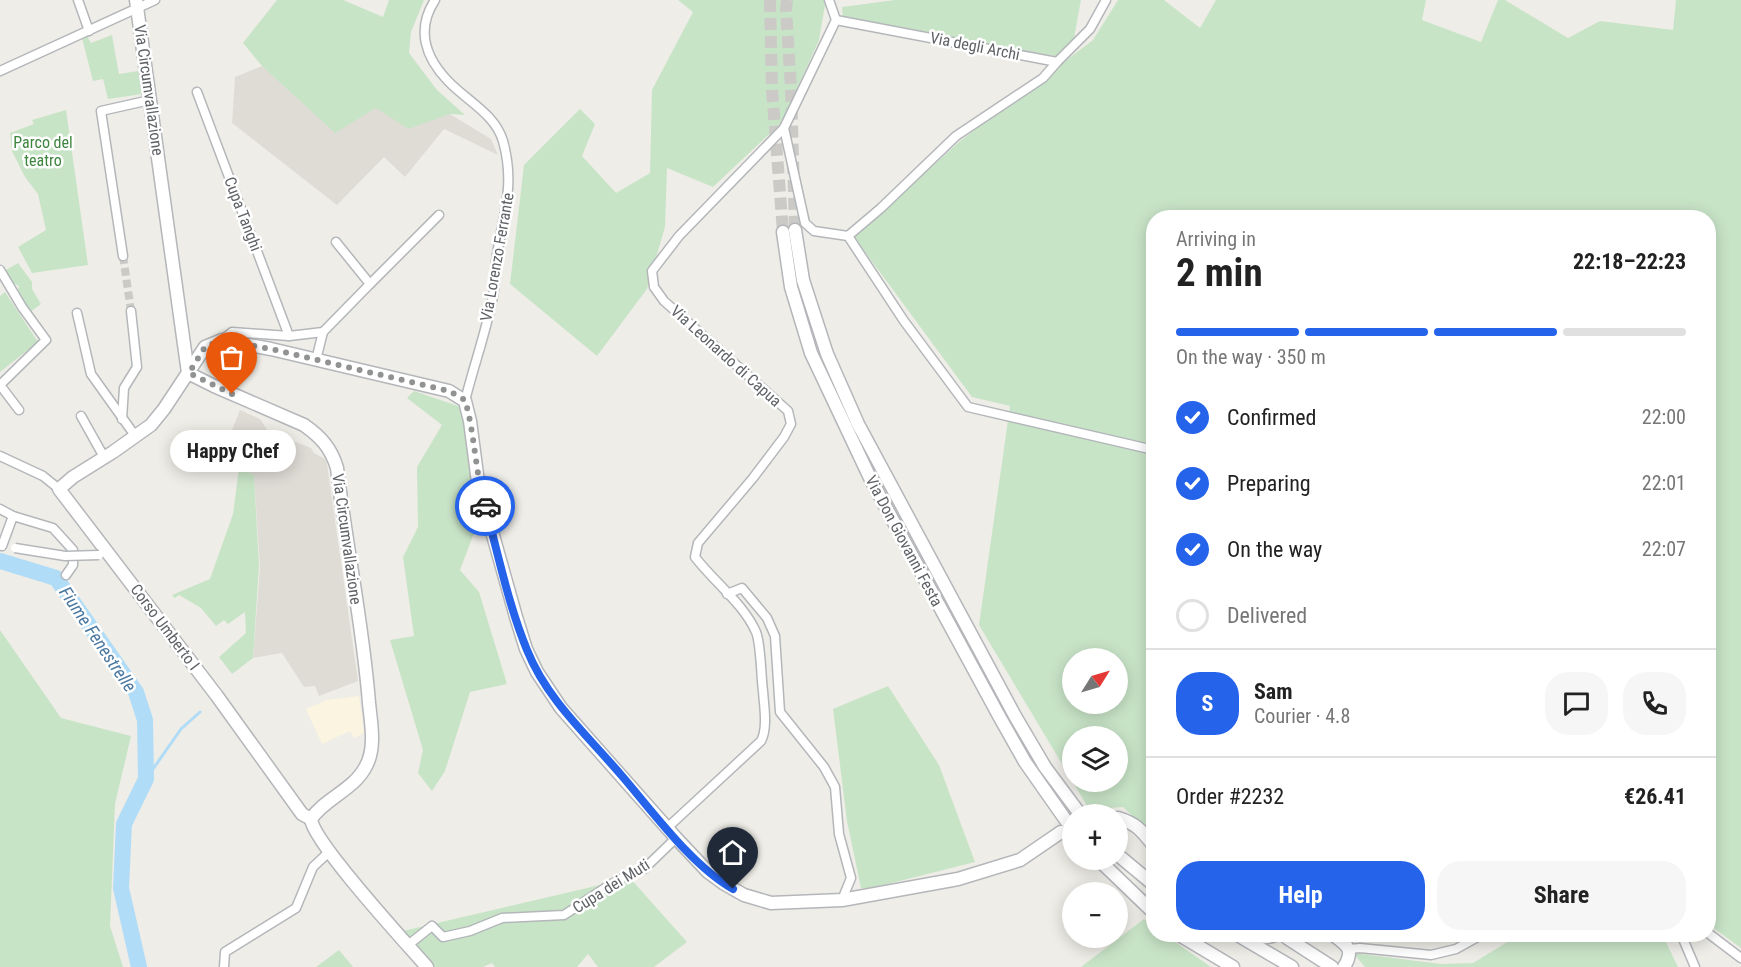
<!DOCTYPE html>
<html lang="en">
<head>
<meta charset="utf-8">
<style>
  :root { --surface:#fff; --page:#f6f6f6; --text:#222; --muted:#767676; --line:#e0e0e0; --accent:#2563eb }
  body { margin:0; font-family:"Roboto Condensed",sans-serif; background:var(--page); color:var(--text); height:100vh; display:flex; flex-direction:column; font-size:22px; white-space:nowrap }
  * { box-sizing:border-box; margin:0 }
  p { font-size:20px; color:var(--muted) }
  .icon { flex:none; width:33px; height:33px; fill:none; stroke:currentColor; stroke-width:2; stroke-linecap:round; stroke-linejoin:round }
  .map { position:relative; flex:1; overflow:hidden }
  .details { position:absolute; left:1146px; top:210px; width:570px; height:732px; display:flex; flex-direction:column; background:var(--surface); border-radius:24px; box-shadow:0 3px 15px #0003 }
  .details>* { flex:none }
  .needle { width:39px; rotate:53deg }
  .buttons { position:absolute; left:1062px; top:648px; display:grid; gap:12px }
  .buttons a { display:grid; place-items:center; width:66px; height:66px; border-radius:50%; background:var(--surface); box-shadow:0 3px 15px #0003; font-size:30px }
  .pin { position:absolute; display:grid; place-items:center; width:51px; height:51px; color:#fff; margin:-62px -26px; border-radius:50% 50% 50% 0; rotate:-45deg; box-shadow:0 0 6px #0007 }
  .pin .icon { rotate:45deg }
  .courier { position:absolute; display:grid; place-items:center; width:60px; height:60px; margin:-30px; border:4px solid #2563eb; border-radius:50%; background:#fff; color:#222; box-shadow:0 2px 8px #0007 }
  .bubble { position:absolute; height:42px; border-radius:21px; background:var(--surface); box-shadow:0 3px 15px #0003; font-size:20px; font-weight:700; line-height:42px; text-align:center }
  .summary em { font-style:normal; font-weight:700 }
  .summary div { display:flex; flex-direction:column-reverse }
  .summary { display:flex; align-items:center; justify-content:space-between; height:102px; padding:0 30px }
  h1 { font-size:39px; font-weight:700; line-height:45px }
  .bar { display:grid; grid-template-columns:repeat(4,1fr); gap:9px 6px; align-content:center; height:72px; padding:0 30px }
  .bar i { height:8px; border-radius:4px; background:var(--line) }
  .bar .selected { background:var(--accent) }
  .bar p { grid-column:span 4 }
  .line { display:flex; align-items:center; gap:15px; padding:0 30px; border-top:2px solid var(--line) }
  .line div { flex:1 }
  .round { display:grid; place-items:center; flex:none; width:63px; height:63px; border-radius:24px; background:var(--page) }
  ol { padding:0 30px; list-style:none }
  li { display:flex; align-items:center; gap:18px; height:66px }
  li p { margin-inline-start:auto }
  li .icon { padding:6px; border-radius:50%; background:var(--accent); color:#fff; stroke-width:4 }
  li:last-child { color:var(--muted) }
  li i { width:33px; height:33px; border:3px solid var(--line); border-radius:50% }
  .cta { display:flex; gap:12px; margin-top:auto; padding:12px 30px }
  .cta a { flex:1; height:69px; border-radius:24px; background:var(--accent); color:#fff; font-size:24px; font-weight:700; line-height:69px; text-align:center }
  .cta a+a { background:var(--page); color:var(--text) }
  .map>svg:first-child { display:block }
</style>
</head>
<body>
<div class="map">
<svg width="1741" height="967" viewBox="0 0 1741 967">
  <rect width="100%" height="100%" fill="#efede7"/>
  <!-- commercial -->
  <path fill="#fbf4e1" d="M359,696l5,37 -10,5 -4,-7 -28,13 -16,-35 21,-9z"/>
  <!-- education -->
  <g fill="#dfdcd6">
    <path d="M262,66l61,54 71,-34 46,22 51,31 7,16 -54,-26 -39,48 -21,-20 -47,48 -105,-82 3,-46z"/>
    <path d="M240,410l20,9 8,12 43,17 3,5 11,6 2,5 31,217 -39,15 -4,-10 -11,1 -22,-34 -29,5 7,-90 -6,-93 -34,-15 3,-8 -6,-8 3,-8 11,-3z"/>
  </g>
  <!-- green -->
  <g fill="#c8e4c7" fill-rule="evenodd">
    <path d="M277,0h66l40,17 6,-17h35l-13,32 -2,21 28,37 28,25 -15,-1 -42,15 -32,-21 -41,25 -73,-67 -19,-23z"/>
    <path d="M678,0h146l1,5 -6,35 -37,82 -69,65 -46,-19 -2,59 -18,62 -50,67 -87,-72 14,-119 56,-56 15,15 -13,32 34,37 34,-20 2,-83 41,-78z"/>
    <path d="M895,0h186l-7,38 -18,18 -213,-38 -1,-11z"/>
    <path d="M1118,0h46l36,28 16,-28h210l-4,20 59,22 17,-42h7l63,38 32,-17 73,9 3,-30h65v948l-33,-24v-706h-554l-1,618 -30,-29 -34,2 -110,-184 31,-219 -38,-9 -118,-160 105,-95 134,-102zM1072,658h46v46h-46zM1072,736h46v46h-46z"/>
    <path d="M112,35l7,39 19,-3 4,23 -34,5 -5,-20 -10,2 -11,-43 5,-2 4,7z"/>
    <path d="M66,110l22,155 -56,8 -14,-26 28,-17 -8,-36 -13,-17 -13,-26 -2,-18 24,-9 -2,-4z"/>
    <path d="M18,263l14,19v7l9,15 -11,8 -12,-22 1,-4 -6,-3 -7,-13z"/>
    <path d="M5,292l33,50 -38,30v-76z"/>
    <path d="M414,391l50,17 16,109 -20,53 19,22 28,92 -37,8 -25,79 -13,20 -14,-18 5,-23 -33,-110 24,-4 -11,-79 15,-30 -1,-60 25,-42 -35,-27z"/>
    <path d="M239,468l15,7 5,90 -6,93 -21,16 -13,-17 27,-24 -1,-21 -17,12 -4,-4 -8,6 -15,-18 -22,-13 -4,3 -3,-3 38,-16 23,-65z"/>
    <path d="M0,630l61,88 70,18 -16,68 -5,122 13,41h-123z"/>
    <path d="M888,686l51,79 36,97 -103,26h-11l-14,-67 -14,-112z"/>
    <path d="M630,878l57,64 -33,25h-56l-10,-13 -11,13h-82l-3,-4 -9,4h-49l-31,-36z"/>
    <path d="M1144,919l9,7 1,8 11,1 46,32h-130z"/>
    <path d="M1662,934l16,33h-313l-12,-14 88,11 32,-1 46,-28z"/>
    <path d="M339,950l14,17h-37z"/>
  </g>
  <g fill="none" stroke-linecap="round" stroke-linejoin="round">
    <!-- stream -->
    <path stroke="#b0dcf7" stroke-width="3" d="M146,779l35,-50 19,-17"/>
    <!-- river -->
    <path stroke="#b0dcf7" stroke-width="16" d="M0,561l56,17 80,114 9,28 1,59 -22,45 -3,64 18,79"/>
    <!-- street-tunnel -->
    <path stroke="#cbcac7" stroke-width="8" stroke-dasharray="8 4" stroke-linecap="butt" d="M123,256l8,55"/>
    <!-- secondary-tunnel -->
    <g stroke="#cbcac7" stroke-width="12" stroke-dasharray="12 6" stroke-linecap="butt">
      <path d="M770,0l2,90 11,142"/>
      <path d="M787,0l-1,10 5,77 4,143"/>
    </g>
    <defs>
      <g id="street">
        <path d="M78,0l11,31"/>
        <path d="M435,0c-19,29 -10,57 13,81 19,20 47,33 55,60 12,43 1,71 -6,113 -2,12 -2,24 -3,36 -6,37 -20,74 -29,111"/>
        <path d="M829,0l7,20"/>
        <path d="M836,20l-52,108 21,95 9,8 34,5 33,-28 75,-72 87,-58 14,-16"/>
        <path d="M836,20l221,42 33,-33 16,-29"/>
        <path d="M0,71l155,-71"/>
        <path d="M197,92l92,244"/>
        <path d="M848,236l56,85 64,86 186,43"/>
        <path d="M123,256l-22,-145 49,-11"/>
        <path d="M0,270l22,37 24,33 -46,45"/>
        <path d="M370,284l69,-69"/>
        <path d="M77,313l14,61 45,63"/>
        <path d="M222,340l10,-8 57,4 34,-4"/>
        <path d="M316,360l7,-28 47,-48 -34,-42"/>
        <path d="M0,385l19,25"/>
        <path d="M81,416l23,41"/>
        <path d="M122,419l2,-31 13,-21 -6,-56"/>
        <path d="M0,456l43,20 16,13"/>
        <path d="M0,509l13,7"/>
        <path d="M2,546l11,-30 40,12 20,22v15l-7,10"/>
        <path d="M727,594l15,-6 25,30 8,18 5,76 44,55 11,20 4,47 12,44 -9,22"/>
        <path d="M667,828l94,-87c7,-13 3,-35 2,-50 -2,-14 -2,-47 -7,-59 -13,-29 -42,-50 -61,-75l3,-14 55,-65 31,-41 7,-13 -3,-13 -124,-110 -10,-14 -2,-16 27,-35 105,-108"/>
        <path d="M1708,933l33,25"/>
        <path d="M1681,934l14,33"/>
        <path d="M408,945l24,-19 11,11 27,-6 32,-13 62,-3 41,-27 26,-15 13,-4 32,-31"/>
        <path d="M1349,949l11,-1 71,7 25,-6 27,-15"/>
        <path d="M224,967l1,-15 71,-44 17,-41 17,-16"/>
      </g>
      <g id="secondary">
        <path d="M136,0l52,373"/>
        <path d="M795,230l8,50 24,74 31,70 157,292 30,51 35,47"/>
        <path d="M783,232l8,55 20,66 60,127 128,236 26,46 47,67"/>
        <path d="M188,373l26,13 90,39c17,12 27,23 33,43 9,78 26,156 32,235 2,20 7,45 -3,63 -12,24 -41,32 -55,53"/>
        <path d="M1118,818c19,6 23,12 36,28"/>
        <path d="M311,819l-9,-5 -85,-118 -158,-207 14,-12 40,-25 38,-27 13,-16 41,-62 17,-7 49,9 178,42 16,10 5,20 8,61 38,135 10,32 11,23 24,36 115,130 32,34 15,11 21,12 27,8 71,-3 116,-21 62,-19 41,-28"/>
        <path d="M311,819c2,23 95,124 116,148"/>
        <path d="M1118,855l36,30"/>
        <path d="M1099,860l55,53"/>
        <path d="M1178,934l55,33"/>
        <path d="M1236,934l56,33"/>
        <path d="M1254,934c8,5 15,4 23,0"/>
        <path d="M1286,934l1,4 45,29"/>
        <path d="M1332,934c15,11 23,15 12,33"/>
      </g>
    </defs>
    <!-- street casing -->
    <use href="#street" stroke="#b4b7ba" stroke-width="11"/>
    <!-- secondary casing -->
    <use href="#secondary" stroke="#b4b6ba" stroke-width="15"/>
    <!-- street -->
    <use href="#street" stroke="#fff" stroke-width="8"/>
    <!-- secondary -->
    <use href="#secondary" stroke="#fff" stroke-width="12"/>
    <defs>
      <path id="street-bridge" d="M15,548l50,8 34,-1"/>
    </defs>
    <!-- street-bridge casing -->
    <use href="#street-bridge" stroke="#b4b7ba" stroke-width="11" stroke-linecap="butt"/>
    <!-- street-bridge -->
    <use href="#street-bridge" stroke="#fff" stroke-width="8"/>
  </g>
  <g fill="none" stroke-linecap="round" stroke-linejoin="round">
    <!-- done -->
    <path stroke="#919393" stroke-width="6" stroke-dasharray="0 10.8" d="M232,394l-43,-21 16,-26 17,-7 49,9 178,42 16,9c10,35 10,71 20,106"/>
    <!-- route -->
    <path stroke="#2563eb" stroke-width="8" d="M485,506c13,47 23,98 42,144 20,50 61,86 95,126 31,36 70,90 111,113"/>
  </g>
  <g text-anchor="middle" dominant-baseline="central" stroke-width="5" stroke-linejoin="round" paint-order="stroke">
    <!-- street labels -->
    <g font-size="16" fill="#5f6266" stroke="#fff">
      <text transform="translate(975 46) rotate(11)">Via degli Archi</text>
      <text transform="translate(149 90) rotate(82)">Via Circumvallazione</text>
      <text transform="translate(243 214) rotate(69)">Cupa Tanghi</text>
      <text transform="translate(497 257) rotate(-80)">Via Lorenzo Ferrante</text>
      <text transform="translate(726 356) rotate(42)">Via Leonardo di Capua</text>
      <text transform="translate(347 539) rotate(82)">Via Circumvallazione</text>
      <text transform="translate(904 541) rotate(62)">Via Don Giovanni Festa</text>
      <text transform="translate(165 627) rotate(53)">Corso Umberto I</text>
      <text transform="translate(611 886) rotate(-32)">Cupa dei Muti</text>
    </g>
    <!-- park labels -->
    <g font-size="16" fill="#3f853f" stroke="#fff">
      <text x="43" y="142">Parco del<tspan x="43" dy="18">teatro</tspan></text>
    </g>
    <!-- water labels -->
    <g font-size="18" font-style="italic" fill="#4a78a0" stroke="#fff">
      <text transform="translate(98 639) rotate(56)">Fiume Fenestrelle</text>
    </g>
  </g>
</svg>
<div class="buttons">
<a><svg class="needle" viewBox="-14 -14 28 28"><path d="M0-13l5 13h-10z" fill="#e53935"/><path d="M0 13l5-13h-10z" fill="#767676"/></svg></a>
<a><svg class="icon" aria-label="layers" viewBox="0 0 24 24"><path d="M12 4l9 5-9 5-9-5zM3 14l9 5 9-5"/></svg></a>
<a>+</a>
<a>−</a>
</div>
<div class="pin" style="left:232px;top:394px;background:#ea580c"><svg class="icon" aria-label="bag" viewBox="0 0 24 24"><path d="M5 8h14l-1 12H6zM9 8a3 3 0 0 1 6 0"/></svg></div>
<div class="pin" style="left:733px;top:889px;background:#1f2937"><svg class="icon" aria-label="home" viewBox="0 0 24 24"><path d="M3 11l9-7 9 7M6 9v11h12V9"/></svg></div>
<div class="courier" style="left:485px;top:506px"><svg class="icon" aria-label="car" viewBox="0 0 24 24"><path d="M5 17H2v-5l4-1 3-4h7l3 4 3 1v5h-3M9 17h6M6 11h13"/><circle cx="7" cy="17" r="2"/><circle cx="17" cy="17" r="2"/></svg></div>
<div class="bubble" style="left:170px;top:430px;width:126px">Happy Chef</div>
<section class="details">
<div class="summary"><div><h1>2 min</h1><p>Arriving in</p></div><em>22:18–22:23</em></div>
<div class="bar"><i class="selected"></i><i class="selected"></i><i class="selected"></i><i></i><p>On the way · 350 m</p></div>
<ol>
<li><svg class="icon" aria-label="check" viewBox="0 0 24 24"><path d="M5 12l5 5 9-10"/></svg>Confirmed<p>22:00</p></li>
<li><svg class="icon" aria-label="check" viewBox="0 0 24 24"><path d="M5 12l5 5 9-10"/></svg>Preparing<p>22:01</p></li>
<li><svg class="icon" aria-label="check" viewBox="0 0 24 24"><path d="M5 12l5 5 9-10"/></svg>On the way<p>22:07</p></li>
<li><i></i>Delivered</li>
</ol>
<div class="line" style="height:108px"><b class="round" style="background:var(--accent);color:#fff">S</b><div><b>Sam</b><p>Courier · 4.8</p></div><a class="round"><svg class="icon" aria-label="chat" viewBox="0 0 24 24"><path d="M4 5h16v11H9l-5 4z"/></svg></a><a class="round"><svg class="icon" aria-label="phone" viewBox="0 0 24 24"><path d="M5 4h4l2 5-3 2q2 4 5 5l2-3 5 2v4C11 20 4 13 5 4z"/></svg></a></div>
<div class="line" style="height:78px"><div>Order #2232</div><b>€26.41</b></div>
<div class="cta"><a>Help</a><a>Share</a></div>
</section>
</div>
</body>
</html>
